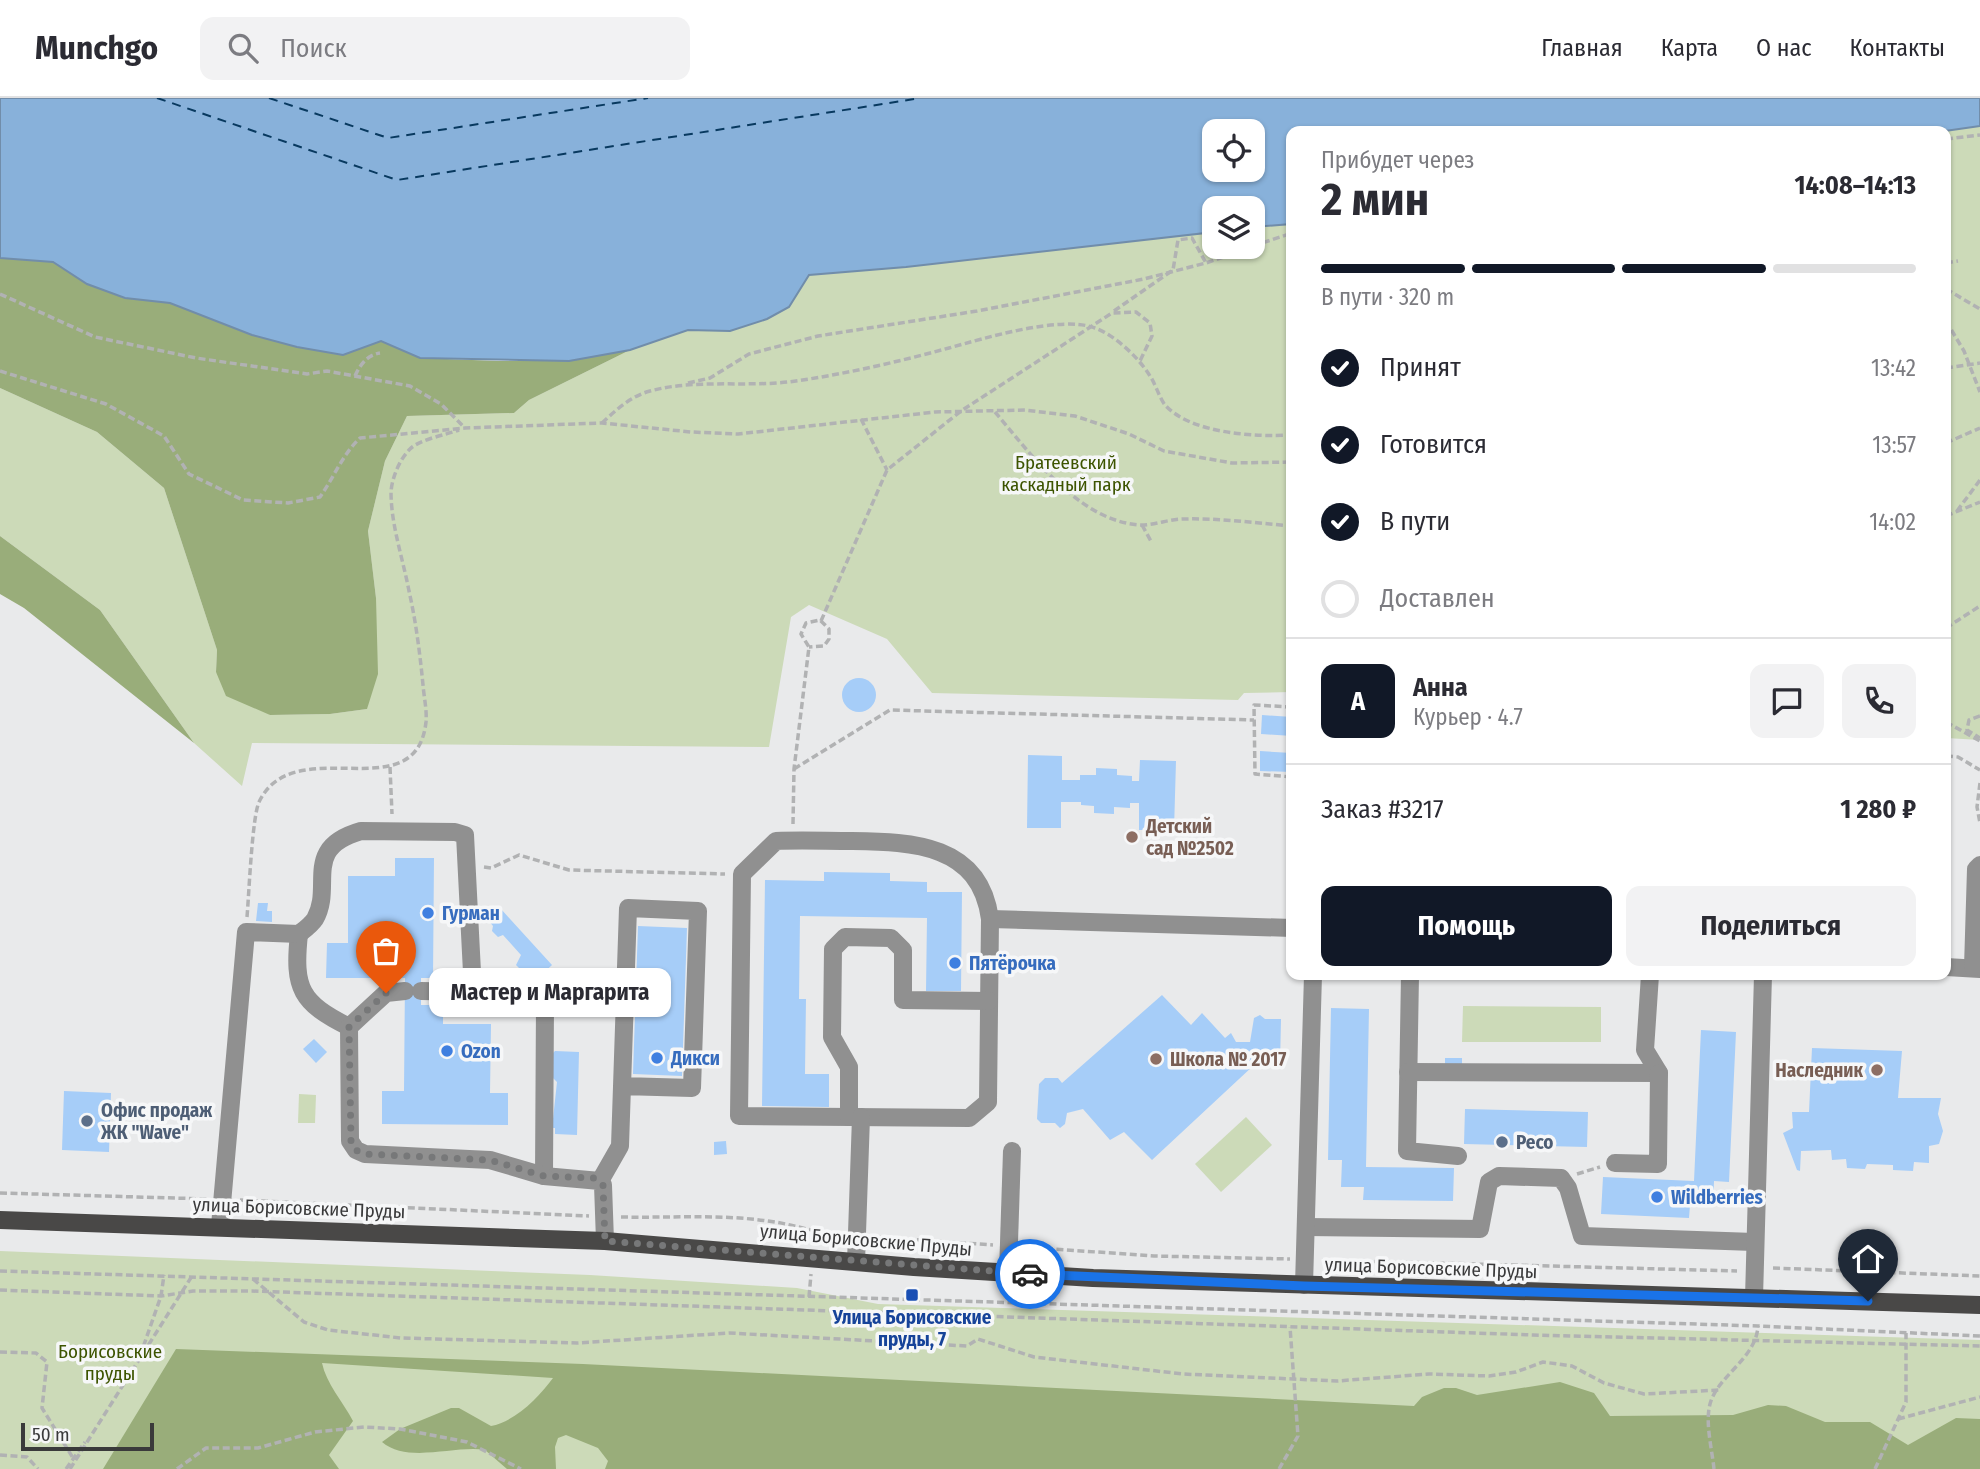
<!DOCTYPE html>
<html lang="ru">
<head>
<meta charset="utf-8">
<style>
  :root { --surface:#fff; --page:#f2f2f3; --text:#2b2b33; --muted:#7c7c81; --line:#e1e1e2; --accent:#111827 }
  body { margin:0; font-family:"Fira Sans Condensed",sans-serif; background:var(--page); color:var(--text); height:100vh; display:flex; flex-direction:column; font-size:26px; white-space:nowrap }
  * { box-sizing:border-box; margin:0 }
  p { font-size:23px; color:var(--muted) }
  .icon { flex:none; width:38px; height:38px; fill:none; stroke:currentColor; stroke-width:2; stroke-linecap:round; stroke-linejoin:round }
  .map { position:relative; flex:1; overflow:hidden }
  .panel { position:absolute; left:1286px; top:28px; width:665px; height:854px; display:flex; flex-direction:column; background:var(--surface); border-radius:14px; box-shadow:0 2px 5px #0004 }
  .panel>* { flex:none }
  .tools { position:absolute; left:1202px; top:21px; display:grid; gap:14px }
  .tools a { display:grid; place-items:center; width:63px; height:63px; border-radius:14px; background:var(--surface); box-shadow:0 2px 5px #0004; font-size:35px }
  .scale { position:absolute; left:21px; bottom:18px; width:133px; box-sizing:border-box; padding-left:7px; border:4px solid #3a3a3b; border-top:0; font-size:19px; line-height:24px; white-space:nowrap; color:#3a3a3b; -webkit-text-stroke:5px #f6f7f8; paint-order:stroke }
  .pin { position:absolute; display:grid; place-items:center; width:60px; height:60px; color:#fff; margin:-72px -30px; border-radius:50% 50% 50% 0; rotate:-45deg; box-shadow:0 0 7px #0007 }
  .pin .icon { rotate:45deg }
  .courier { position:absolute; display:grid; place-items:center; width:70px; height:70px; margin:-35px; border:5px solid #1a73e8; border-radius:50%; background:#fff; color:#222; box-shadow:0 2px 9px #0007 }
  .bubble { position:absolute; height:49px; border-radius:14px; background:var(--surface); box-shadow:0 2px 5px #0004; font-size:23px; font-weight:700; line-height:49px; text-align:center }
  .headline em { font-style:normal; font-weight:700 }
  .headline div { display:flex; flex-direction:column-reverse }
  .headline { display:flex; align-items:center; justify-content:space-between; height:119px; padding:0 35px }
  h1 { font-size:46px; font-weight:700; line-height:52px }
  .bar { display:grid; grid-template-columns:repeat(4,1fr); gap:10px 7px; align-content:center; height:84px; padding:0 35px }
  .bar i { height:9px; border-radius:5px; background:var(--line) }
  .bar .on { background:var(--accent) }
  .bar p { grid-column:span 4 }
  .line { display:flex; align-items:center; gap:18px; padding:0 35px; border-top:2px solid var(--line) }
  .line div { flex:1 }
  .round { display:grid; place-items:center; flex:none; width:74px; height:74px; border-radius:14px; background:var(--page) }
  ol { padding:0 35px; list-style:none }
  li { display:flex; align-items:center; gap:21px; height:77px }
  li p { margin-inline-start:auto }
  li .icon { padding:7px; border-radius:50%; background:var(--accent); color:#fff; stroke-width:4 }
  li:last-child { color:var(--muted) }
  li i { width:38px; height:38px; border:4px solid var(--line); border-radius:50% }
  .primary-button { display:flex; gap:14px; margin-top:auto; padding:14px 35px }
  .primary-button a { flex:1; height:80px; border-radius:14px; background:var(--accent); color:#fff; font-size:28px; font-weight:700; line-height:80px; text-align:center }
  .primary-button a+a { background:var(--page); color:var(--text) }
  header { display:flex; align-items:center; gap:42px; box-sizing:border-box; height:98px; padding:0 35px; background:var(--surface); border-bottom:2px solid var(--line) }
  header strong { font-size:33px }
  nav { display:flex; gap:38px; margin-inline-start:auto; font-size:24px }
  .search { width:490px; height:63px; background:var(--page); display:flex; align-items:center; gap:18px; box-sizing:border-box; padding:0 24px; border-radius:14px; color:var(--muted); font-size:26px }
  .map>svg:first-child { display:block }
</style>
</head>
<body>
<header>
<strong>Munchgo</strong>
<div class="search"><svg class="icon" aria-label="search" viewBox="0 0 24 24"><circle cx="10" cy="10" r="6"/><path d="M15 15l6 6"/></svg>Поиск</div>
<nav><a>Главная</a><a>Карта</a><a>О нас</a><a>Контакты</a></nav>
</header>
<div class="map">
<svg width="1980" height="1371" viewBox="0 0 1980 1371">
  <rect width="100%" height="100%" fill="#e9eaeb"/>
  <!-- green -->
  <g fill="#ccdab8">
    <path d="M1980,28v614l-34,-2 -1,-607z"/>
    <path d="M1291,126v468l-47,1 -6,7 -306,-7 -45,-54 -78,-34 -18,12 -22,130 -517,-4 -10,43 -48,-43 -94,-133 -100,-74v-148l97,44 67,56 53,162 -1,22 54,43 60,-1 37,-5 9,-111 -8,-67 17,-70 22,-45 107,-3 15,-13 101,-50 58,-20 42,1 59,-24 20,-32 97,-8 308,-35v15h39v-20z"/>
    <path d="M1463,908l138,1v35h-139z"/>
    <path d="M299,996l17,1 -1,28h-17z"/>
    <path d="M1246,1019l26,28 -51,47 -26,-28z"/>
    <path d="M0,1153l590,24 207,13 81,16 1102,36v129h-1980z"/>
  </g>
  <!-- forest -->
  <g fill="#99ad7a">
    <path d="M0,160l53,4 34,22 37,14 46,5 82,32 45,12 45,8 39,-14 39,17 78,3h71l61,-11 -101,50 -15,13 -107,3 -22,45 -17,70 8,67 2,76 -11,35 -37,5 -60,1 -44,-19 -10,-24 1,-22 -53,-162 -67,-56 -97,-44z"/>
    <path d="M0,438l100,74 94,133 -170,-135 -24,-14z"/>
    <path d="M176,1251l407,15 831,42 8,-9 22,-9h12l21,7 83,-13 34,11 16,23 123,-1 35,-10 18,1 39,16h45l38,23 48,-27 24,1v50h-1375l3,-8 -10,-13 -32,-13 -8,3 -3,9 1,22h-49l-22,-19c-30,-5 -77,14 -103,-8l18,-13 51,-21h8l32,18c25,-5 48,-29 62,-48l-231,-15c4,20 21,39 31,58l-24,34 10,14h-236z"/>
  </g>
  <!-- water -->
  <path fill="#88b1da" stroke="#718daa" stroke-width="2" fill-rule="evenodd" d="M0,0h1980v28l-35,5h-653l-1,93 -38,3v-19h-39v24l-308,35 -97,8 -20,32 -22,12 -37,12 -42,-1 -58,20 -61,11 -149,-3 -39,-17 -38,14 -46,-8 -45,-12 -82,-32 -45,-5 -38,-14 -34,-22 -53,-4zM1214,33h39v39h-39z"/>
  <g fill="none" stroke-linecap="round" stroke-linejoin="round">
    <!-- ferry -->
    <g stroke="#08395f" stroke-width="2" stroke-dasharray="9 7" stroke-linecap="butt">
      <path d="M157,0l240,82 524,-82"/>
      <path d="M269,0l119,40 260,-40"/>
    </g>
  </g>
  <!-- building -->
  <g fill="#a6cdf8">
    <circle cx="859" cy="597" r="17"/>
    <path d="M1262,617l30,2v19l-31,-2z"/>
    <path d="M1260,653l32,2v19l-32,-1z"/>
    <path d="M1028,657l34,1v24h18v-5h16v-7l21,1v6l15,1v5h7l1,-21 36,1 -2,69h-35v-27h-9v5l-16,-1v7l-20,-1v-7l-13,-1v-3h-20v26h-34z"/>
    <path d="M395,760h39l-1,120h-12v27h22v19h48l-1,69h18v32l-126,-1v-33h22l1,-113h-79l1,-35h21v-67h47z"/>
    <path d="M824,774l66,1v8l37,1v10h35l-1,99h-35l1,-73 -127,-2 -1,83h7l-1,75h24v33l-67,-1 3,-226 59,1z"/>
    <path d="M258,805h10l-1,8h5v11l-16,-1z"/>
    <path d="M501,811l51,56 -16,15 -4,1 -16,-16 5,-10 -18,-20 -5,2 -6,-6 1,-5 -4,-5z"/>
    <path d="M638,828l49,2 -5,148 -49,-2z"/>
    <path d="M1162,897l29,30 11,-12 23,25 6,-5 5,9h14l4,-24 6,-3 5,4h16l-1,46 -27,1 -101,94 -28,-28 -14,8 -27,-31 -16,4 -2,11 -5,4 -5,-5h-14l-4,-4 2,-35 6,-6h13l4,5z"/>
    <path d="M1331,910l38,1 -3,158 88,1 -1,33 -90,-1 1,-13h-23l1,-27h-14z"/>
    <path d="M1701,932l35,2 -7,150 -15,-1 -1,25 -23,-1 -1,13 -88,-4 2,-37 91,4z"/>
    <path d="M314,941l13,13 -11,11 -13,-14z"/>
    <path d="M1812,950l90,3 -4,47h43l-3,16 5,17 -4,13 -10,2v17l-15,-1 -1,9 -20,-1v-5l-26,-1 -2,5 -18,-1 -1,-9 -14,1 -1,-10 -30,1 -1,20 -3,-1 -14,-37 10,-5 -1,-16h17z"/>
    <path d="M555,953l24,1 -2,83 -22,-1v-6h-3l5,-46 -7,-7 1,-20z"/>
    <path d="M1445,960h17v12l-17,-1z"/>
    <path d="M64,993l47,2 -2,59 -47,-2z"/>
    <path d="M1465,1011l123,3 -1,35 -123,-3z"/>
    <path d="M726,1043l1,13 -13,1v-13z"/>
  </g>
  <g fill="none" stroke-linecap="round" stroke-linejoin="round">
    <!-- path -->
    <g stroke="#b1b2b3" stroke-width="3.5" stroke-dasharray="7 3.5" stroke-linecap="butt">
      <path d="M1946,41l34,-4"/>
      <path d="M1253,148l39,-13"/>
      <path d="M1946,165l12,-2"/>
      <path d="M1946,191l34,20"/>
      <path d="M0,196l95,43 101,21 111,16 20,-3 83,15 31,18 24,24"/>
      <path d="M1114,213l59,-41 5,-30 14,-2 14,25"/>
      <path d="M1946,223l18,30 16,41"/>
      <path d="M1946,270l34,-5"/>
      <path d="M0,273l106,33 58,32 25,38 54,26 45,3 32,-6c14,-20 23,-43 40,-59l105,-10 137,-5 89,9 47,2 197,-22 90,-2 50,6 54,18 35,17 68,12 60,-1"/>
      <path d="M355,278c5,-11 12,-21 25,-23"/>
      <path d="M688,285l22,-5 39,-24 69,-18 159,-25 167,-32 62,-16 46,-16"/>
      <path d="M995,314c36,42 84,110 146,113 15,0 28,-6 43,-6 35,-1 72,4 108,7"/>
      <path d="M861,321l26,51"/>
      <path d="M602,325c14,-13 29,-27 48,-32 45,-12 92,-4 138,-9 54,-7 109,-20 161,-34 36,-10 112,-33 146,-20 20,7 44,30 55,48 6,9 9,21 15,29 26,29 91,32 127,30"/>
      <path d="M1946,345l34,-15"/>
      <path d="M1957,413l23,-31"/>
      <path d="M1946,418l34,-14"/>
      <path d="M1142,427l10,18"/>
      <path d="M821,523l66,-151 74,-59 151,-98 24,-1 14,11 2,13 -13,27"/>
      <path d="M1946,530l34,-22"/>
      <path d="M1292,609l-38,-2 1,69 37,3"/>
      <path d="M1980,618l-11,4 -2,10 13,8"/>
      <path d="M1946,624l34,19"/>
      <path d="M1946,658l12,1 22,13"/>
      <path d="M390,669l2,47"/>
      <path d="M794,671l96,-59 364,10"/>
      <path d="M1980,685l-3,24 3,16"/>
      <path d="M793,726l1,-55 15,-122 -8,-13 5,-11 14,-3 9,9v10l-5,7 -15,1"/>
      <path d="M484,769l7,1 28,-13 50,15 156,4"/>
      <path d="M247,819c2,-23 5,-99 12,-115 35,-73 157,10 167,-80 1,-12 -2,-25 -3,-37 -3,-31 -7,-63 -14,-94 -6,-32 -18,-66 -18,-99 1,-15 9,-33 19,-43 10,-10 36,-14 49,-19"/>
      <path d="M1577,1076l23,-7"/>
      <path d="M0,1095l208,6"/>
      <path d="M240,1102l349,16"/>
      <path d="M621,1119c49,1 98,-3 147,4 25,3 48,12 74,14"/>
      <path d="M875,1139l118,8"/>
      <path d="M1025,1149l129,9 136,3"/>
      <path d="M1322,1162l415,11"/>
      <path d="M1773,1170l207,8"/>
      <path d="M0,1173l1758,55 222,10"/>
      <path d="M253,1181l51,43 24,8 73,8 176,5 152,-10 238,13 11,-7 56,18 149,17 154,7 92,-7 60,2 27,-4 27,-10 29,4 32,17 40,11 75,-4"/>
      <path d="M0,1192l161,6 32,-5h59l1281,44 447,11"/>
      <path d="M809,1199l2,-23"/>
      <path d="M0,1254l36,1 11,9 -5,46 31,50"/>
      <path d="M140,1258l21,-60 3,-21"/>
      <path d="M1898,1321l82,-22"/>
      <path d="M0,1357l27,2 11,12"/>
      <path d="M66,1371l19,-27"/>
      <path d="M70,1371l122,-193"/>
      <path d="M177,1371l29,-21h52l57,-16 49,-5 36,2 67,13 54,27"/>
      <path d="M1279,1371l19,-33 -8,-109"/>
      <path d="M1714,1371c-2,-20 -9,-46 -4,-65 8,-29 46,-45 48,-78"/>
      <path d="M1875,1371l31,-67v-69"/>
    </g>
    <!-- minor -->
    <g stroke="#909090" stroke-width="18">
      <path d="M776,743c25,-1 50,0 76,0 61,1 128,3 138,78l-2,183 -19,16 -230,-2 3,-242z"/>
      <path d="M990,821l302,9"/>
      <path d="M299,836c-6,55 2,69 50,93l37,-34 19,-2"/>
      <path d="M1946,869l34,2"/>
      <path d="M1973,869l3,-98 4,-4"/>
      <path d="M1410,877l-3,176 51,5"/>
      <path d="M421,893l107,2 14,4 3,6 -1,173 56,5 3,4 2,56"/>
      <path d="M349,929l1,114 6,9 9,4 125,6 54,16"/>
      <path d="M1408,974l251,1 -14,-23 5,-75"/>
      <path d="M849,1019v-50l-17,-30 1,-88 12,-12 46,1 12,12v50l86,1"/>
      <path d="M1615,1065l43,1 1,-91"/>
      <path d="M600,1083l20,-35 8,-238 70,3 -6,177 -70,-2"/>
      <path d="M220,1128l26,-294 53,2c5,-4 12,-9 16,-15 19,-33 -14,-71 46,-88l94,1 10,3 8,157"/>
      <path d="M1306,1129l174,2 9,-47 10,-6 62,2 7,10 14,48 172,6"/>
      <path d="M856,1164l5,-145"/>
      <path d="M1008,1175l4,-122"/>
      <path d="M1304,1187l9,-310"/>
      <path d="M1754,1200l9,-323"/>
    </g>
    <!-- major -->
    <path stroke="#494847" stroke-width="18" d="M0,1122l605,21 309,26 179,11 887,27"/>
  </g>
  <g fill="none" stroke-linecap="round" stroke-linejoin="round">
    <!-- done -->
    <path stroke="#777879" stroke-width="7" stroke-dasharray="0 12.6" d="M386,895l-37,34 2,114 4,9 10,4 125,6 54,16 51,2 8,7 2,56 425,33"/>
    <!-- route -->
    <path stroke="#1a73e8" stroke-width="9" d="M1030,1176l274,12 564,15"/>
  </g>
  <!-- markers -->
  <g fill="#8d6e63" stroke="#f6f7f8" stroke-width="2.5">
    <circle cx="1132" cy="739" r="7"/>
    <circle cx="1156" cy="961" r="7"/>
    <circle cx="1877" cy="972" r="7"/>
  </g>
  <g fill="#3f7fe0" stroke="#f6f7f8" stroke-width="2.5">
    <circle cx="428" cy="815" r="7"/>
    <circle cx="955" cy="865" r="7"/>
    <circle cx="447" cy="953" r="7"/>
    <circle cx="657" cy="960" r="7"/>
    <circle cx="1657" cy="1099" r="7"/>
  </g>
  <g fill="#5c6f8a" stroke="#f6f7f8" stroke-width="2.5">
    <circle cx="87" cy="1023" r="7"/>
    <circle cx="1502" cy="1044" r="7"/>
  </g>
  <rect fill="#1a4fb4" stroke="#f6f7f8" stroke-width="2.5" x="905" y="1190" width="14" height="14" rx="3.5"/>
  <g text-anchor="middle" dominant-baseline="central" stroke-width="7" stroke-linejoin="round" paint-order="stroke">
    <!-- park labels -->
    <g font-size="19" fill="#3d5401" stroke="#f6f7f8">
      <text x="1066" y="364">Братеевский<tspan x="1066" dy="22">каскадный парк</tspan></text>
      <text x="110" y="1253">Борисовские<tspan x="110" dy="22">пруды</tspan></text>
    </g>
    <!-- education labels -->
    <g font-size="19" font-weight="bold" fill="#785e54" stroke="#f6f7f8" text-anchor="start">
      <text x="1146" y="728">Детский<tspan x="1146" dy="22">сад №2502</tspan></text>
      <text x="1170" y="961">Школа № 2017</text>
      <text x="1863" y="972" text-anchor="end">Наследник</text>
    </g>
    <!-- shop labels -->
    <g font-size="19" font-weight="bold" fill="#366cbe" stroke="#f6f7f8" text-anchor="start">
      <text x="442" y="815">Гурман</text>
      <text x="969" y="865">Пятёрочка</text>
      <text x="461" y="953">Ozon</text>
      <text x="671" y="960">Дикси</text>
      <text x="1671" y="1099">Wildberries</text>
    </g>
    <!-- service labels -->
    <g font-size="19" font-weight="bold" fill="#4e5e75" stroke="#f6f7f8" text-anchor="start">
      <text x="101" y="1012">Офис продаж<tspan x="101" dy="22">ЖК "Wave"</tspan></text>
      <text x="1516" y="1044">Ресо</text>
    </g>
    <!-- street labels -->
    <g font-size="19" fill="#3a3a3b" stroke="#f6f7f8">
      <text transform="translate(299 1110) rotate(2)">улица Борисовские Пруды</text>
      <text transform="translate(866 1142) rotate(5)">улица Борисовские Пруды</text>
      <text transform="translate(1431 1170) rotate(2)">улица Борисовские Пруды</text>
    </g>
    <!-- transit labels -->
    <g font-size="19" font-weight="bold" fill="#164399" stroke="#f6f7f8">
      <text x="912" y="1219">Улица Борисовские<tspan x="912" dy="22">пруды, 7</tspan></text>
    </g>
  </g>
</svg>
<div class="tools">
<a><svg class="icon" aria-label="locate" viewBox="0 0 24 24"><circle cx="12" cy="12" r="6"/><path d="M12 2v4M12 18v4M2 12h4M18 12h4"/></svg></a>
<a><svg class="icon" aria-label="layers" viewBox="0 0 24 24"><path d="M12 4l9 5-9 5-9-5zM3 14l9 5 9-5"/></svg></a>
</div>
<div class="scale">50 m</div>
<div class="pin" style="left:386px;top:895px;background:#ea580c"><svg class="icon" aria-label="bag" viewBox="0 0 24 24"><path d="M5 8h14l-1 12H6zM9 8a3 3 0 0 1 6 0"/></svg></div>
<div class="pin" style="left:1868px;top:1203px;background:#1f2937"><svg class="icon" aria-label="home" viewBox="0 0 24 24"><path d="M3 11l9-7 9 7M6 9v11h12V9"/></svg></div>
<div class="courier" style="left:1030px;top:1176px"><svg class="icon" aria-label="car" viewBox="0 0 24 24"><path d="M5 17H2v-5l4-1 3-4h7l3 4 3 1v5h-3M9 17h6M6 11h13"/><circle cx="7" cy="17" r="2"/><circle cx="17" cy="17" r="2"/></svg></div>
<div class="bubble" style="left:429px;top:870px;width:242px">Мастер и Маргарита</div>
<section class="panel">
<div class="headline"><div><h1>2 мин</h1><p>Прибудет через</p></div><em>14:08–14:13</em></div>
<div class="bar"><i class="on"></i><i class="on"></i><i class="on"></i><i></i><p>В пути · 320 m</p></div>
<ol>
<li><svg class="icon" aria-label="check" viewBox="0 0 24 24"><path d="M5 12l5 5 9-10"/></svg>Принят<p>13:42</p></li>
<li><svg class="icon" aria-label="check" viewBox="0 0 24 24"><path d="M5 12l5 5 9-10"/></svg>Готовится<p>13:57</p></li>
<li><svg class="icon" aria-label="check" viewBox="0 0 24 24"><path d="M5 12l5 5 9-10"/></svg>В пути<p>14:02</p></li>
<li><i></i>Доставлен</li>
</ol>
<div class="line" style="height:126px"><b class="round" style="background:var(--accent);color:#fff">А</b><div><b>Анна</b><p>Курьер · 4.7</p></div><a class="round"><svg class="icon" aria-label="chat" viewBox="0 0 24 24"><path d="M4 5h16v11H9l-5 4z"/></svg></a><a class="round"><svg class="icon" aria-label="phone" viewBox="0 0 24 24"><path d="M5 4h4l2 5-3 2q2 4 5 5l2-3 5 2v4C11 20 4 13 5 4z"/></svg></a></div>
<div class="line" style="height:91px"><div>Заказ #3217</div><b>1 280 ₽</b></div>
<div class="primary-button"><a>Помощь</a><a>Поделиться</a></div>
</section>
</div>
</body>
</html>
